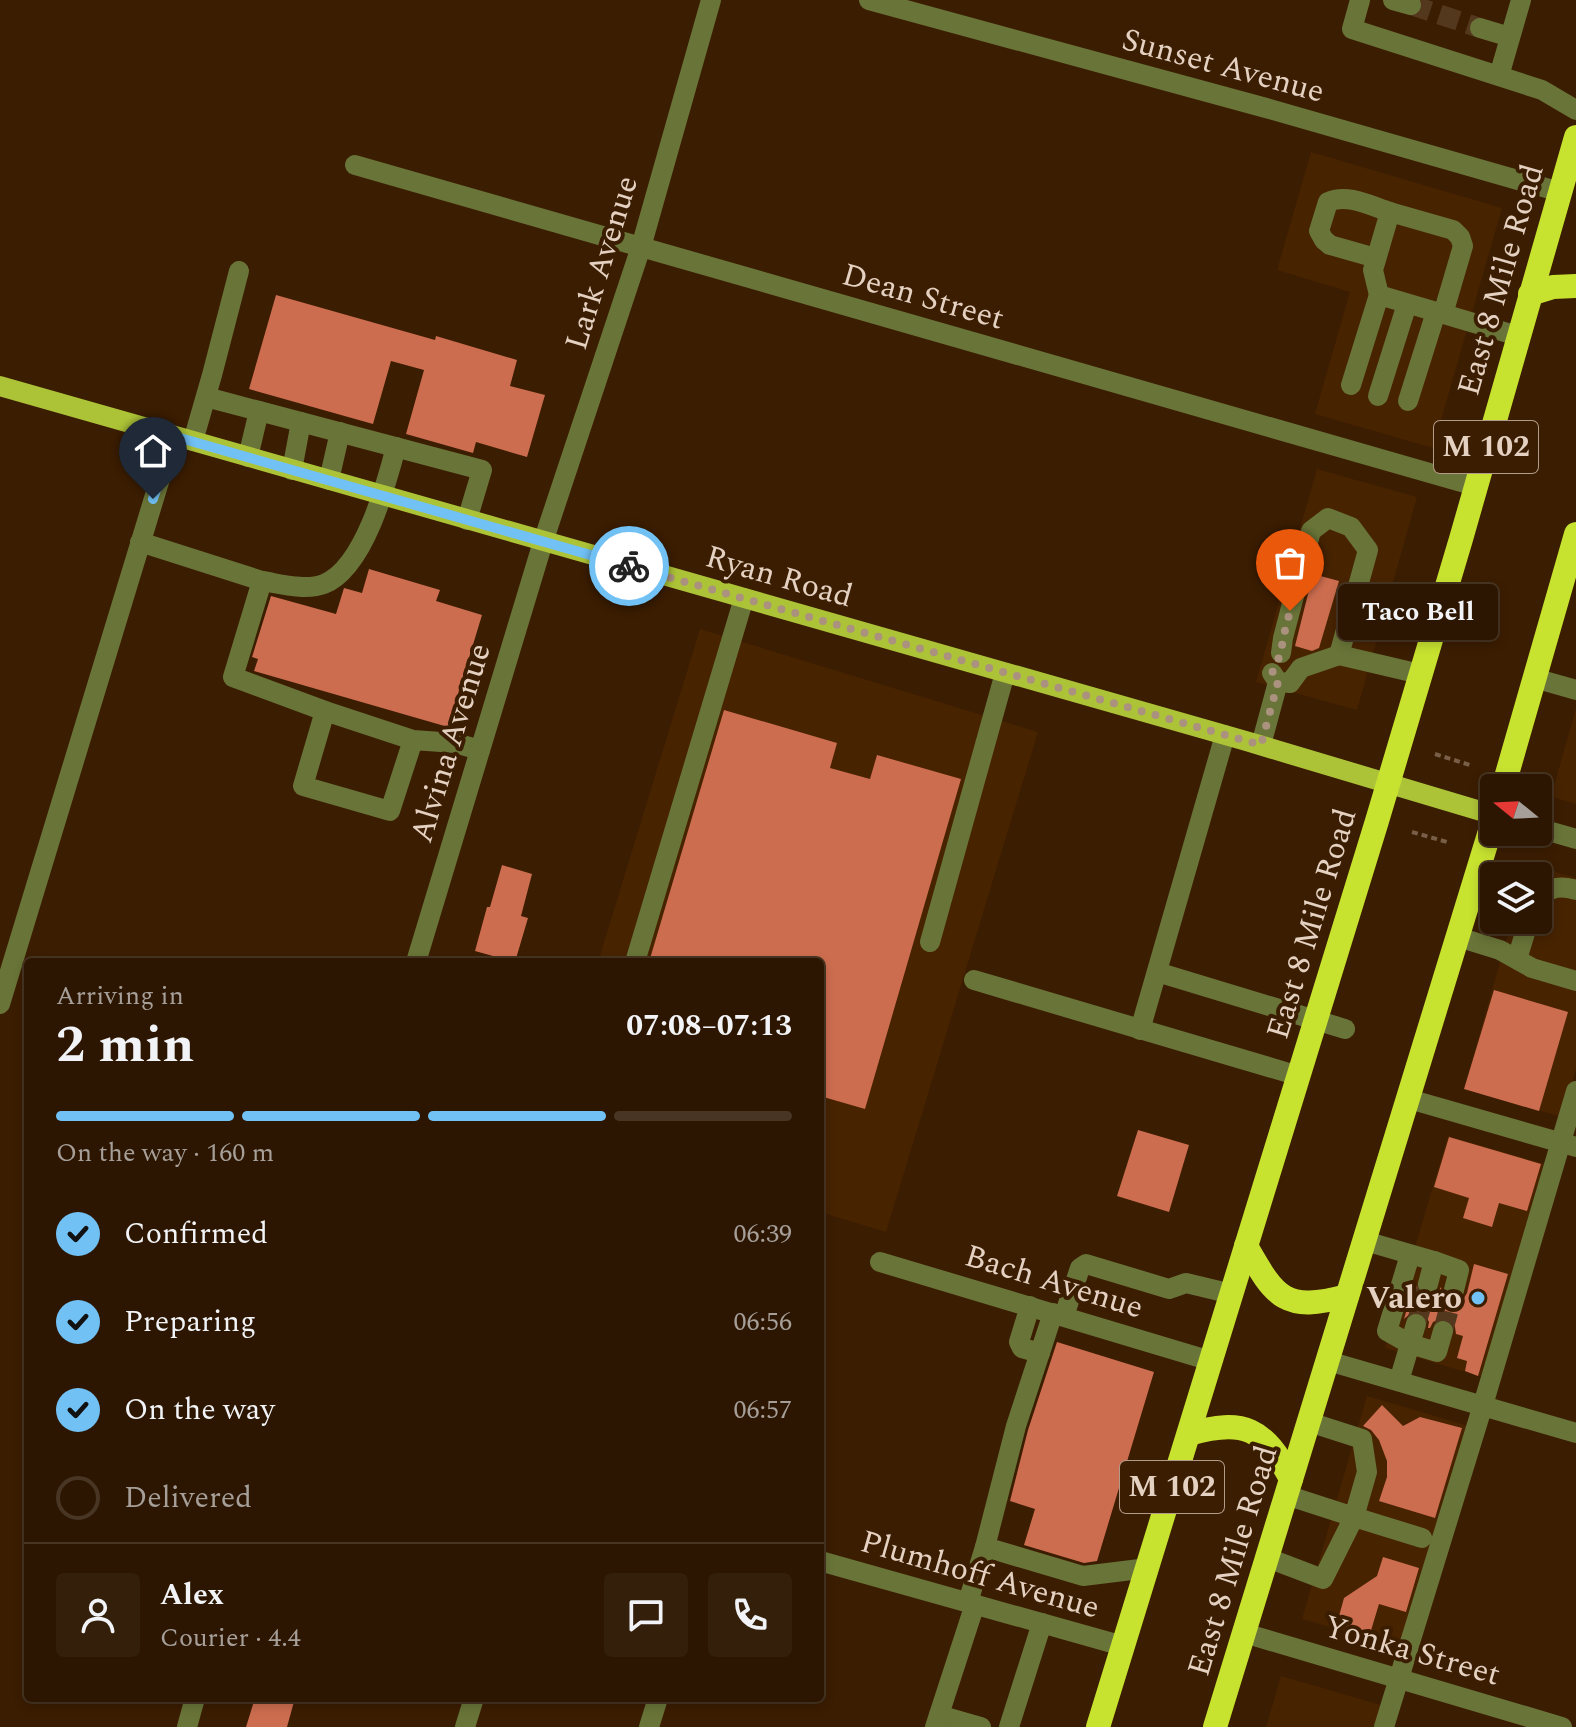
<!DOCTYPE html>
<html lang="en">
<head>
<meta charset="utf-8">
<style>
  :root { --surface:#2c1601; --page:#341f0b; --text:#f1f3f6; --muted:#a69f99; --line:#483523; --accent:#71c1f5 }
  body { margin:0; font-family:Spectral,serif; background:var(--page); color:var(--text); height:100vh; display:flex; flex-direction:column; font-size:30px; white-space:nowrap }
  * { box-sizing:border-box; margin:0 }
  p { font-size:26px; color:var(--muted) }
  .icon { flex:none; width:44px; height:44px; fill:none; stroke:currentColor; stroke-width:2; stroke-linecap:round; stroke-linejoin:round }
  .map { position:relative; flex:1; overflow:hidden }
  .sheet { position:absolute; left:24px; top:958px; width:800px; height:744px; display:flex; flex-direction:column; background:var(--surface); border-radius:8px; box-shadow:0 4px 12px #0003,0 0 0 2px var(--line) }
  .sheet>* { flex:none }
  .needle { width:52px; rotate:288deg }
  .tools { position:absolute; left:1480px; top:774px; display:grid; gap:16px }
  .tools a { display:grid; place-items:center; width:72px; height:72px; border-radius:8px; background:var(--surface); box-shadow:0 4px 12px #0003,0 0 0 2px var(--line); font-size:40px }
  .pin { position:absolute; display:grid; place-items:center; width:68px; height:68px; color:#fff; margin:-82px -34px; border-radius:50% 50% 50% 0; rotate:-45deg; box-shadow:0 0 8px #0007 }
  .pin .icon { rotate:45deg }
  .courier { position:absolute; display:grid; place-items:center; width:80px; height:80px; margin:-40px; border:6px solid #71c1f5; border-radius:50%; background:#fff; color:#222; box-shadow:0 2px 10px #0007 }
  .bubble { position:absolute; height:56px; border-radius:8px; background:var(--surface); box-shadow:0 4px 12px #0003,0 0 0 2px var(--line); font-size:26px; font-weight:700; line-height:56px; text-align:center }
  .head em { font-style:normal; font-weight:700 }
  .head div { display:flex; flex-direction:column-reverse }
  .head { display:flex; align-items:center; justify-content:space-between; height:136px; padding:0 32px }
  h1 { font-size:52px; font-weight:700; line-height:60px }
  .bar { display:grid; grid-template-columns:repeat(4,1fr); gap:12px 8px; align-content:center; height:96px; padding:0 32px }
  .bar i { height:10px; border-radius:6px; background:var(--line) }
  .bar .selected { background:var(--accent) }
  .bar p { grid-column:span 4 }
  .line { display:flex; align-items:center; gap:20px; padding:0 32px; border-top:2px solid var(--line) }
  .line div { flex:1 }
  .round { display:grid; place-items:center; flex:none; width:84px; height:84px; border-radius:8px; background:var(--page) }
  ol { padding:0 32px; list-style:none }
  li { display:flex; align-items:center; gap:24px; height:88px }
  li p { margin-inline-start:auto }
  li .icon { padding:8px; border-radius:50%; background:var(--accent); color:#111; stroke-width:4 }
  li:last-child { color:var(--muted) }
  li i { width:44px; height:44px; border:4px solid var(--line); border-radius:50% }
  .map>svg:first-child { display:block }
</style>
</head>
<body>
<div class="map">
<svg width="1576" height="1727" viewBox="0 0 1576 1727">
  <rect width="100%" height="100%" fill="#3b1d01"/>
  <!-- built -->
  <g fill="#472300">
    <path d="M1311,152l191,56 -69,240 -118,-34 35,-122 -73,-22z"/>
    <path d="M1317,469l100,28 -60,213 -101,-28z"/>
    <path d="M700,629l338,103 -152,500 -66,-20v-250h-222z"/>
    <path d="M1576,708v96l-25,-7z"/>
    <path d="M1529,864l47,14v191l-14,48 -98,-28 48,-169h26v-44h-13z"/>
    <path d="M1448,1136l97,28 -63,213 -97,-29z"/>
    <path d="M1367,1396l102,30 -65,222 -102,-29z"/>
    <path d="M1281,1676l100,29 -7,22h-108z"/>
  </g>
  <!-- building -->
  <g fill="#cd6d4f">
    <path d="M276,295l159,45 1,-4 81,24 -7,26 35,9 -18,62 -51,-15 -3,11 -67,-19 18,-64 -33,-9 -18,63 -124,-35z"/>
    <path d="M369,569l71,21 -4,11 46,14 -34,112 -194,-56 4,-12 -6,-2 19,-61 65,18 8,-26 18,5z"/>
    <path d="M1313,574l26,7 -20,67 -7,3 -17,-5z"/>
    <path d="M724,710l113,33 -7,25 40,11 7,-24 84,24 -96,330 -45,-13v-134h-171z"/>
    <path d="M502,865l30,9 -11,42 7,2 -13,44 -40,-11 12,-44h3z"/>
    <path d="M1494,990l74,22 -29,99 -75,-22z"/>
    <path d="M1138,1130l51,15 -20,67 -52,-16z"/>
    <path d="M1449,1137l92,27 -14,47 -28,-8 -7,24 -29,-9 6,-20 -35,-11z"/>
    <path d="M1474,1264l34,10 -30,102 -13,-5 2,-10 -10,-3 6,-22 -7,-2 -1,-7 -3,-6 -6,-3 -7,1 -6,3 -3,6h-2l1,-6 -3,-6 -7,-5 -7,1 -8,7 11,-37 3,11 6,3h8l6,-4 3,-5 1,7 4,6 6,3 6,-1 6,-4 3,-5z"/>
    <path d="M1057,1342l97,30 -57,189 -13,2 -60,-18 11,-36 -25,-8 18,-71z"/>
    <path d="M1382,1405l21,21 17,-9 42,11 -27,90 -56,-17 8,-24v-16l-8,-21 -8,-10 -8,-4z"/>
    <path d="M1383,1557l36,11 -13,44 -27,-8 -10,33 -33,-10 8,-29 33,-22z"/>
    <path d="M255,1698h40l-8,29h-41z"/>
  </g>
  <g fill="none" stroke-linecap="round" stroke-linejoin="round">
    <!-- minor-tunnel -->
    <g stroke="#54381e" stroke-width="20" stroke-dasharray="20 10" stroke-linecap="butt">
      <path d="M1411,5l69,23"/>
      <path d="M1416,1324l12,-40"/>
      <path d="M1443,1331l11,-41"/>
    </g>
    <!-- path -->
    <g stroke="#795f47" stroke-width="4" stroke-dasharray="6 4" stroke-linecap="butt">
      <path d="M1435,754l35,11"/>
      <path d="M1412,832l35,10"/>
    </g>
    <!-- minor -->
    <g stroke="#697438" stroke-width="20">
      <path d="M869,0l397,108 294,84"/>
      <path d="M1360,0l-8,29 190,61 34,20"/>
      <path d="M1393,0l18,5"/>
      <path d="M1480,28l30,9"/>
      <path d="M1499,76l22,-76"/>
      <path d="M355,165l1120,321"/>
      <path d="M1376,258l-46,-13 -6,-5 -5,-9 9,-29c20,-9 43,4 62,10"/>
      <path d="M1379,295l-6,-25 17,-58 63,18 7,7 3,9 -20,68"/>
      <path d="M1351,385l28,-90 139,41"/>
      <path d="M1378,396l29,-92"/>
      <path d="M206,397l276,73 -15,50"/>
      <path d="M1408,401l28,-89"/>
      <path d="M193,441l19,-66 27,-104"/>
      <path d="M248,457l11,-46"/>
      <path d="M292,470l9,-48"/>
      <path d="M329,480l11,-48"/>
      <path d="M140,542l122,39 -29,96 92,34"/>
      <path d="M262,581c19,3 44,10 62,3 40,-16 62,-99 72,-137"/>
      <path d="M1339,655l81,19"/>
      <path d="M1534,678l42,12"/>
      <path d="M1278,682l12,1 11,-15 38,-13 29,-105 -17,-23 -23,-9 -17,13 -28,107 -2,15"/>
      <path d="M413,740l-23,71 -87,-25 22,-75 88,29 42,3 25,7"/>
      <path d="M1261,745l17,-63 -6,-9"/>
      <path d="M1538,828l38,11"/>
      <path d="M1538,898c13,-11 22,-13 38,-8"/>
      <path d="M1458,937l42,13 32,18 44,13"/>
      <path d="M930,942l75,-269"/>
      <path d="M1517,959l12,-39"/>
      <path d="M416,962l127,-420 98,-295 70,-247"/>
      <path d="M635,962l109,-364"/>
      <path d="M1157,972l188,57"/>
      <path d="M974,980l325,96"/>
      <path d="M0,1004l173,-568"/>
      <path d="M1140,1030l85,-295"/>
      <path d="M1409,1099l167,48"/>
      <path d="M1365,1241l69,20 -6,23"/>
      <path d="M1410,1255l-23,76 23,13 27,8 6,-21"/>
      <path d="M1434,1261l25,9 -5,20"/>
      <path d="M880,1262l331,99"/>
      <path d="M1030,1306l-11,36 3,6 18,5"/>
      <path d="M1053,1313l-37,113 -31,121 98,29 65,-8"/>
      <path d="M1064,1316l16,-48 6,-4 83,25 17,-6 46,11"/>
      <path d="M1328,1361l248,72"/>
      <path d="M1399,1381l17,-57"/>
      <path d="M1286,1495l68,22 13,-45 -5,-33 -53,-17"/>
      <path d="M1268,1558l55,21 31,-62 68,21"/>
      <path d="M820,1561l303,85"/>
      <path d="M968,1602l17,-55"/>
      <path d="M1244,1633l318,94"/>
      <path d="M939,1715l42,12"/>
      <path d="M187,1727l8,-29"/>
      <path d="M465,1727l9,-29"/>
      <path d="M649,1727l9,-29"/>
      <path d="M935,1727l40,-123"/>
      <path d="M1009,1727l33,-104"/>
      <path d="M1384,1727l99,-322 93,-314"/>
    </g>
    <!-- major -->
    <path stroke="#adc337" stroke-width="20" d="M0,386l1246,355 248,74"/>
    <!-- highway -->
    <g stroke="#c8e230" stroke-width="24">
      <path d="M1530,294l23,-7 23,-1"/>
      <path d="M1503,788l73,-254"/>
      <path d="M1246,1246c30,53 39,66 101,50"/>
      <path d="M1189,1434c55,-16 75,-6 102,45"/>
      <path d="M1098,1727l279,-906 84,-282 115,-402"/>
      <path d="M1215,1727l279,-909"/>
    </g>
  </g>
  <g fill="none" stroke-linecap="round" stroke-linejoin="round">
    <!-- done -->
    <path stroke="#aa927e" stroke-width="8" stroke-dasharray="0 14.4" d="M629,566l632,179 17,-63 -6,-9 9,-20 2,-15 7,-27"/>
    <!-- route -->
    <path stroke="#71c1f5" stroke-width="10" d="M153,499l20,-63 456,130"/>
  </g>
  <!-- markers -->
  <circle fill="#71c1f5" stroke="#3b1d01" stroke-width="3" cx="1478" cy="1298" r="8"/>
  <g text-anchor="middle" dominant-baseline="central" stroke-width="8" stroke-linejoin="round" paint-order="stroke">
    <!-- shield labels -->
    <g fill="#3b1d01" stroke="#b29b88" stroke-width="2">
      <rect x="1434" y="421" width="104" height="52" rx="6"/>
      <rect x="1120" y="1461" width="104" height="52" rx="6"/>
    </g>
    <g font-size="30" font-weight="bold" fill="#e5d1c2">
      <text x="1486" y="447">M 102</text>
      <text x="1172" y="1487">M 102</text>
    </g>
    <!-- street labels -->
    <g font-size="32" fill="#e5d1c2" stroke="#3b1d01">
      <text transform="translate(1223 66) rotate(15)">Sunset Avenue</text>
      <text transform="translate(602 263) rotate(-73)">Lark Avenue</text>
      <text transform="translate(1501 280) rotate(-74)">East 8 Mile Road</text>
      <text transform="translate(923 297) rotate(16)">Dean Street</text>
      <text transform="translate(779 577) rotate(16)">Ryan Road</text>
      <text transform="translate(451 743) rotate(-73)">Alvina Avenue</text>
      <text transform="translate(1312 924) rotate(-73)">East 8 Mile Road</text>
      <text transform="translate(1054 1282) rotate(17)">Bach Avenue</text>
      <text transform="translate(1233 1561) rotate(-73)">East 8 Mile Road</text>
      <text transform="translate(980 1575) rotate(16)">Plumhoff Avenue</text>
      <text transform="translate(1412 1651) rotate(16)">Yonka Street</text>
    </g>
    <!-- poi labels -->
    <g font-size="32" font-weight="bold" fill="#e5d1c2" stroke="#3b1d01" text-anchor="end">
      <text x="1462" y="1298">Valero</text>
    </g>
  </g>
</svg>
<div class="tools">
<a><svg class="needle" viewBox="-14 -14 28 28"><path d="M0-13l5 13h-10z" fill="#e53935"/><path d="M0 13l5-13h-10z" fill="#a69f99"/></svg></a>
<a><svg class="icon" aria-label="layers" viewBox="0 0 24 24"><path d="M12 4l9 5-9 5-9-5zM3 14l9 5 9-5"/></svg></a>
</div>
<div class="pin" style="left:1290px;top:611px;background:#ea580c"><svg class="icon" aria-label="bag" viewBox="0 0 24 24"><path d="M5 8h14l-1 12H6zM9 8a3 3 0 0 1 6 0"/></svg></div>
<div class="pin" style="left:153px;top:499px;background:#1f2937"><svg class="icon" aria-label="home" viewBox="0 0 24 24"><path d="M3 11l9-7 9 7M6 9v11h12V9"/></svg></div>
<div class="courier" style="left:629px;top:566px"><svg class="icon" aria-label="bike" viewBox="0 0 24 24"><circle cx="6" cy="16" r="4"/><circle cx="18" cy="16" r="4"/><path d="M6 16l4-8h5l3 8M10 8l3 8H6M13 5h3"/></svg></div>
<div class="bubble" style="left:1338px;top:584px;width:160px">Taco Bell</div>
<section class="sheet">
<div class="head"><div><h1>2 min</h1><p>Arriving in</p></div><em>07:08–07:13</em></div>
<div class="bar"><i class="selected"></i><i class="selected"></i><i class="selected"></i><i></i><p>On the way · 160 m</p></div>
<ol>
<li><svg class="icon" aria-label="check" viewBox="0 0 24 24"><path d="M5 12l5 5 9-10"/></svg>Confirmed<p>06:39</p></li>
<li><svg class="icon" aria-label="check" viewBox="0 0 24 24"><path d="M5 12l5 5 9-10"/></svg>Preparing<p>06:56</p></li>
<li><svg class="icon" aria-label="check" viewBox="0 0 24 24"><path d="M5 12l5 5 9-10"/></svg>On the way<p>06:57</p></li>
<li><i></i>Delivered</li>
</ol>
<div class="line" style="height:144px"><a class="round"><svg class="icon" aria-label="person" viewBox="0 0 24 24"><circle cx="12" cy="8" r="4"/><path d="M4 21q1-7 8-7t8 7"/></svg></a><div><b>Alex</b><p>Courier · 4.4</p></div><a class="round"><svg class="icon" aria-label="chat" viewBox="0 0 24 24"><path d="M4 5h16v11H9l-5 4z"/></svg></a><a class="round"><svg class="icon" aria-label="phone" viewBox="0 0 24 24"><path d="M5 4h4l2 5-3 2q2 4 5 5l2-3 5 2v4C11 20 4 13 5 4z"/></svg></a></div>
</section>
</div>
</body>
</html>
